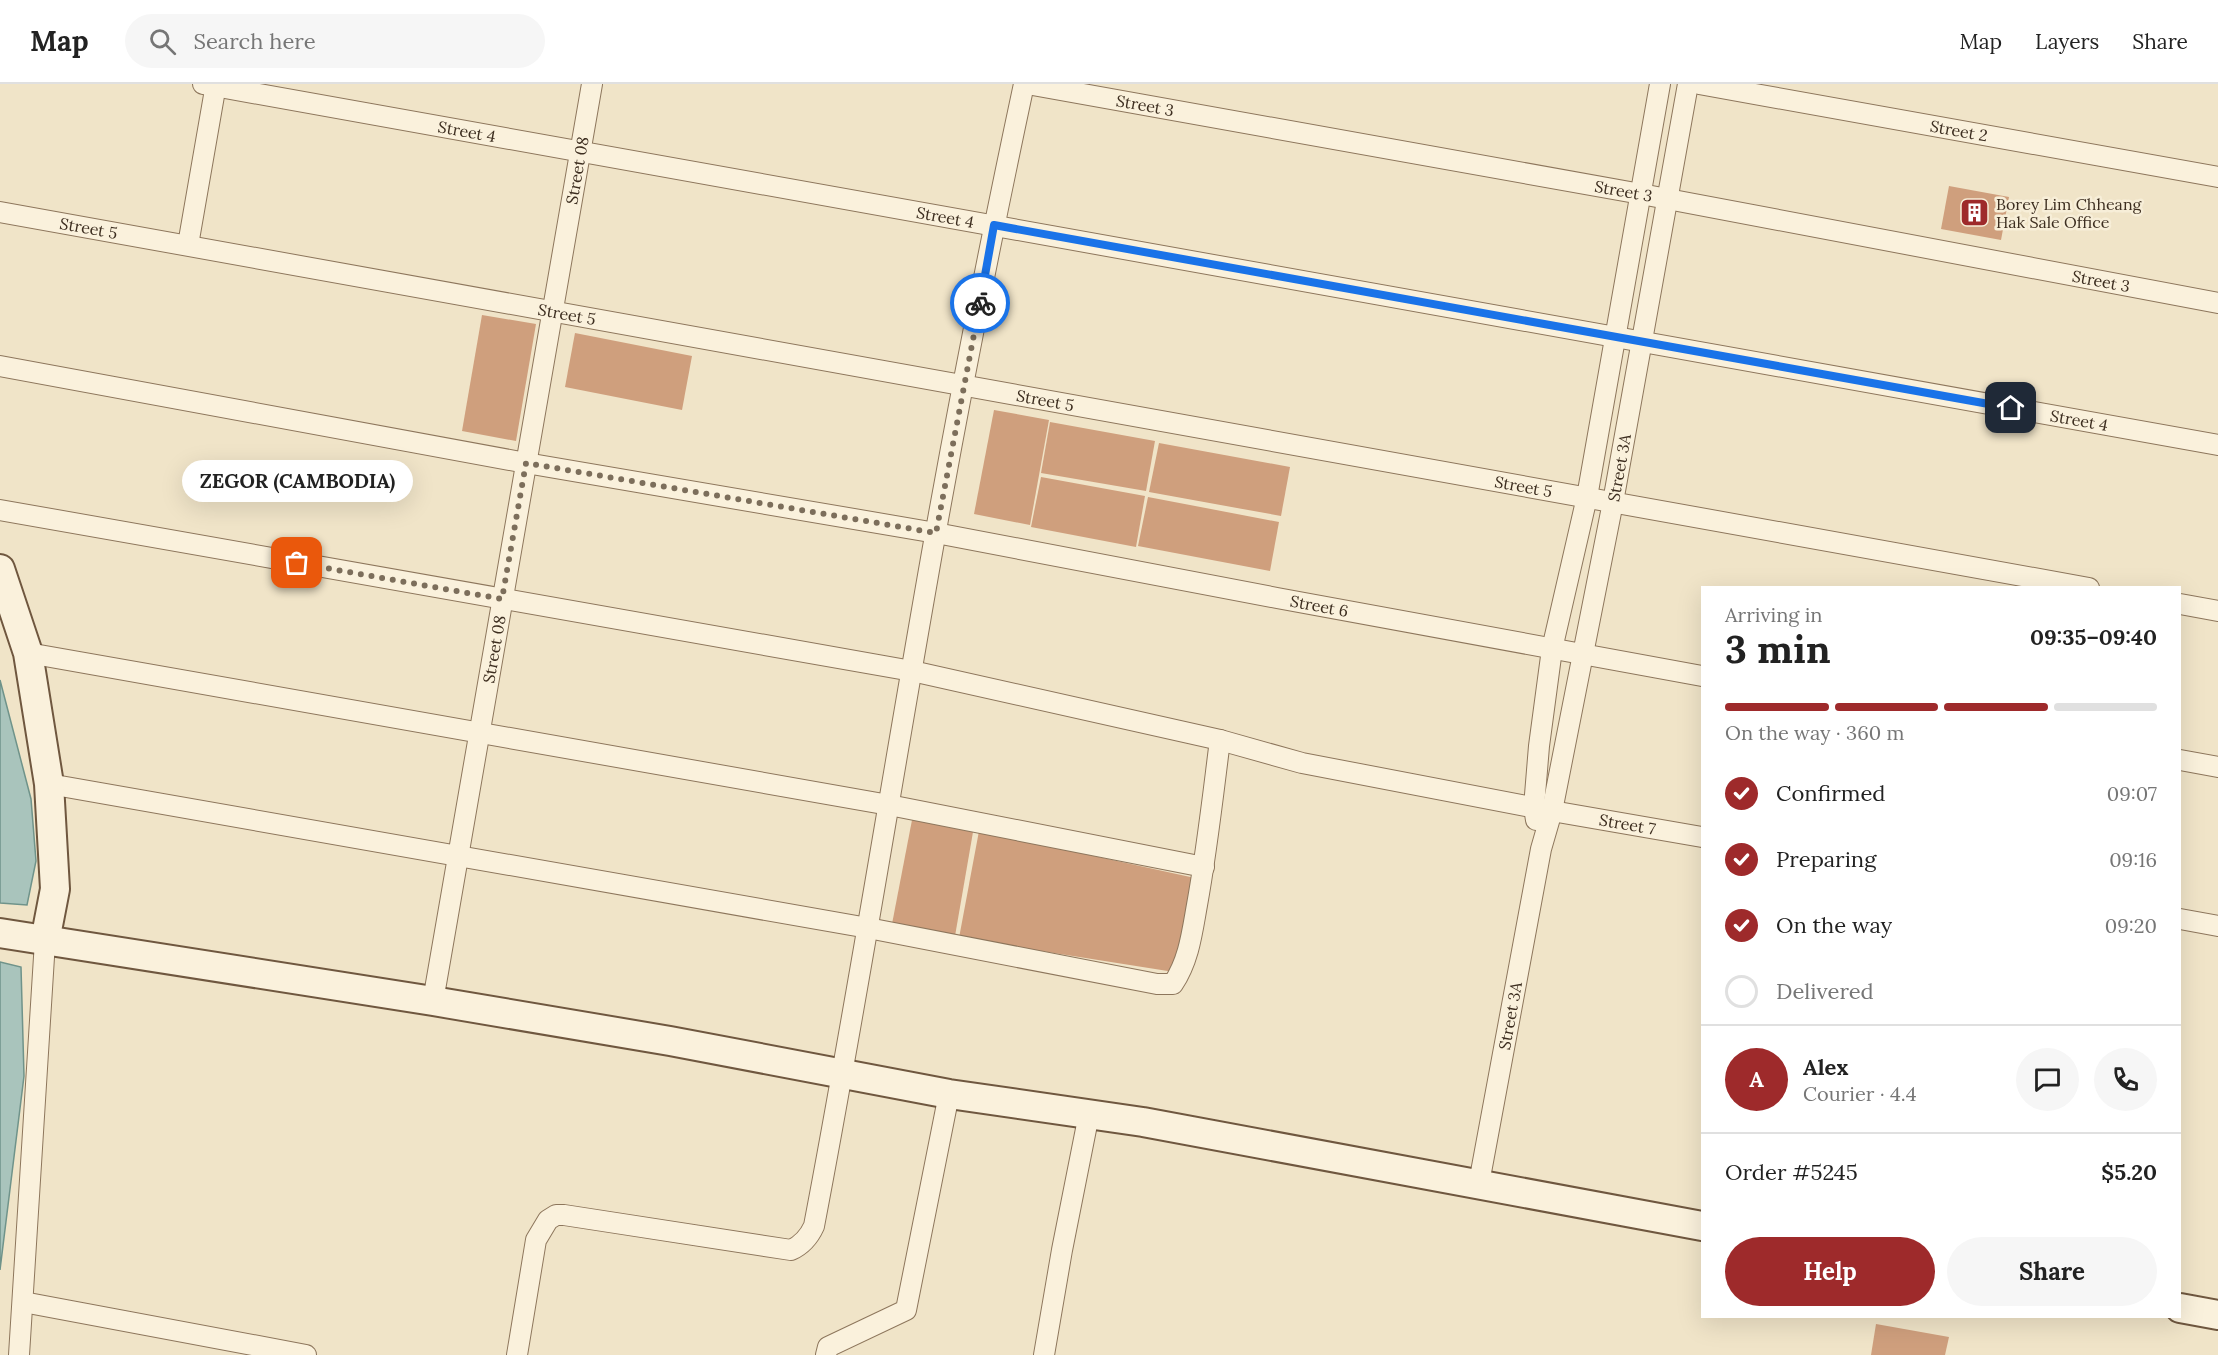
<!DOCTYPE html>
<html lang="en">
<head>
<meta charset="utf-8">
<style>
  :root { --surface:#fff; --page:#f6f6f6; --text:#222; --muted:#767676; --line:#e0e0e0; --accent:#9e2a2b }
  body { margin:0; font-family:Lora,serif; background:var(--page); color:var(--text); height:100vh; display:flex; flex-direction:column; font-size:22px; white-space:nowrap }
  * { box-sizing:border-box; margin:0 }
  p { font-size:20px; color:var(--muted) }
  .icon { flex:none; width:33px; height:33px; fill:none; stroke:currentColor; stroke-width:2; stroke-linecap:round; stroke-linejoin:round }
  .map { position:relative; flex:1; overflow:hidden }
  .side { position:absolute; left:1701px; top:502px; width:480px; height:732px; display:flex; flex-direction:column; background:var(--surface); border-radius:0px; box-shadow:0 6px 24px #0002 }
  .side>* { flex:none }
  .pin { position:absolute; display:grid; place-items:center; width:51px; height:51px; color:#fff; margin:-26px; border-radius:12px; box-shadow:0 3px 9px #0006 }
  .courier { position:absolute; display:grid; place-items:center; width:60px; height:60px; margin:-30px; border:4px solid #1a73e8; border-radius:50%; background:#fff; color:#222; box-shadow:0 2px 8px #0007 }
  .bubble { position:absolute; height:42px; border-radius:21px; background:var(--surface); box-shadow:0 6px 24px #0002; font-size:20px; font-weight:700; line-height:42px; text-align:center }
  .headline em { font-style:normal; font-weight:700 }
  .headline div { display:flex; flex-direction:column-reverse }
  .headline { display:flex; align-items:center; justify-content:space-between; height:102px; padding:0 24px }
  h1 { font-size:39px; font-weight:700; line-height:45px }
  .bar { display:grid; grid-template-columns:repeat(4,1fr); gap:9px 6px; align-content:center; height:72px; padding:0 24px }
  .bar i { height:8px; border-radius:4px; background:var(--line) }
  .bar .on { background:var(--accent) }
  .bar p { grid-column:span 4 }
  .line { display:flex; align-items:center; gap:15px; padding:0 24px; border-top:2px solid var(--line) }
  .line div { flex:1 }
  .round { display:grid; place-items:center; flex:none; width:63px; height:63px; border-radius:32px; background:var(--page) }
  ol { padding:0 24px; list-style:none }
  li { display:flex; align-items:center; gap:18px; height:66px }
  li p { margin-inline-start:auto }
  li .icon { padding:6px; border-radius:50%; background:var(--accent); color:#fff; stroke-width:4 }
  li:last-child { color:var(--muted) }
  li i { width:33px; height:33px; border:3px solid var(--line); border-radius:50% }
  .button { display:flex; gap:12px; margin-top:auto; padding:12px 24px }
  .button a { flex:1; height:69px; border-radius:36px; background:var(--accent); color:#fff; font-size:24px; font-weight:700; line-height:69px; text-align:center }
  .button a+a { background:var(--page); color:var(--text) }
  header { display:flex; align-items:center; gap:36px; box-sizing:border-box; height:84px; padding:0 30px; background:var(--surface); border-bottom:2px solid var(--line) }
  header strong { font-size:28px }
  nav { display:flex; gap:33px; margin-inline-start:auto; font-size:21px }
  .search { width:420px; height:54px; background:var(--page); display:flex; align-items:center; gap:15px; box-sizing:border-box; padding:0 21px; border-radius:33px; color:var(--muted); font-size:22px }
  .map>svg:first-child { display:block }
</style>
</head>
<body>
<header>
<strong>Map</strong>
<div class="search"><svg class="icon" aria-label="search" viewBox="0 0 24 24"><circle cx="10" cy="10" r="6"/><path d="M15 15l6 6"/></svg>Search here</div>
<nav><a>Map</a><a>Layers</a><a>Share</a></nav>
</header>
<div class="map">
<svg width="2218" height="1271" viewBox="0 0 2218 1271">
  <rect width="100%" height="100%" fill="#f0e4c8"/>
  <!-- water -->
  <g fill="#a9c4bc" stroke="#6f938a" stroke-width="1.5">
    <path d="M0,596l31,119 5,62 -9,44 -27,-2z"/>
    <path d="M0,878l21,5 3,109 -24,194z"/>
  </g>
  <!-- building -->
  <g fill="#cf9f7d">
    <path d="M1949,102l60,11 -8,43 -60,-11z"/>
    <path d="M482,231l54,9 -20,117 -54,-10z"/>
    <path d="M575,249l117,23 -10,54 -117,-23z"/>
    <path d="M994,326l55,10 -19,105 -56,-11z"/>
    <path d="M1050,338l105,19 -9,50 -105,-18z"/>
    <path d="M1159,359l131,24 -9,49 -132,-24z"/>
    <path d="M1041,393l104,19 -9,51 -105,-20z"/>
    <path d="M1148,413l131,25 -9,49 -132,-25z"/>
    <path d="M912,736l61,12 -18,104 -63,-12z"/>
    <path d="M979,747l216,47 -21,94 -215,-34z"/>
    <path d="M1876,1240l73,13 -4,18h-74z"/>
  </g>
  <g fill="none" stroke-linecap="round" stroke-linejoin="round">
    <defs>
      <g id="street">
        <path id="s1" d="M203,0l2015,361"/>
        <path id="s2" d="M1027,0l614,110 577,109"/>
        <path id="s3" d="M1699,0l519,93"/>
        <path id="s4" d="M0,128l2089,376"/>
        <path d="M188,161l28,-161"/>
        <path id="s5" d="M0,282l526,97 410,70 341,65 425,78"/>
        <path id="s6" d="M0,426l912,161 308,69 82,23 250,48 150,26"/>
        <path d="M2180,520l38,7"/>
        <path d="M28,569l861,152 315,62"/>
        <path d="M2180,676l38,7"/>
        <path d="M49,700l819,144 289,56h16c16,-24 19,-51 24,-79 10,-55 16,-110 23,-165"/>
        <path d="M1536,736l-2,-13 5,-61 13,-97 35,-152 73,-413"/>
        <path d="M2180,835l38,7"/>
        <path id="s7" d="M433,917l159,-917"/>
        <path id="s8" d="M1479,1099l62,-334 11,-38 61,-309 75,-418"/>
        <path d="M23,1218l283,53"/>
        <path d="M19,1271l26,-414"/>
        <path d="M517,1271l19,-115 12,-20 8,-5h8l227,35c11,-5 18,-13 23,-24 44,-230 80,-460 121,-690 27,-151 57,-302 89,-452"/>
        <path d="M826,1271l2,-8 78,-37 43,-216"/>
        <path d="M1044,1271l18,-105 27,-136"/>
      </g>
      <g id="secondary">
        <path d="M0,485l28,84 21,131 6,105 -10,52"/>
        <path d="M0,849l433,68 237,40 279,53 194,28 559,104"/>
        <path d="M2180,1224l38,7"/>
      </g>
    </defs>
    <!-- street casing -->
    <use href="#street" stroke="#8d765c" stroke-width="22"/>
    <!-- secondary casing -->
    <use href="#secondary" stroke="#6f573f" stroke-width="32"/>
    <!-- street -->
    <use href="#street" stroke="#faf1dc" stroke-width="20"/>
    <!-- secondary -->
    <use href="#secondary" stroke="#faf1dc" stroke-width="28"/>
  </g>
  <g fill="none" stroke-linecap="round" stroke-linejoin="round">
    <!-- done -->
    <path stroke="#7c6e5b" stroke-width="6" stroke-dasharray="0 10.8" d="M297,479l205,36 24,-136 410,70 44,-230"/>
    <!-- route -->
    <path stroke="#1a73e8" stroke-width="8" d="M980,219l14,-78 1017,183"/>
  </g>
  <!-- icons -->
  <defs>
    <symbol id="building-square" viewBox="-11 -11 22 22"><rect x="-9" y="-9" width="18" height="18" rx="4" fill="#9e2a2b" stroke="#f7eed8"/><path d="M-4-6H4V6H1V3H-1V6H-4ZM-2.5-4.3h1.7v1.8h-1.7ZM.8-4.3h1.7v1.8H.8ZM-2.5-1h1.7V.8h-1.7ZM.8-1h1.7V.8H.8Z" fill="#fff"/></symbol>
  </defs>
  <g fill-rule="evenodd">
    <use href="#building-square" x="1958" y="112" width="33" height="33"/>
  </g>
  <g text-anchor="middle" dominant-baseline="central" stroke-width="5" stroke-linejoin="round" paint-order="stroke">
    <!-- street labels -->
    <g font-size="16" fill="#3d2e20" stroke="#f7eed8">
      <text stroke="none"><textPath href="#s2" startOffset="120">Street 3</textPath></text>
      <text stroke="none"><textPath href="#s1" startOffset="268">Street 4</textPath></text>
      <text stroke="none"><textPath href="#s3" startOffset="264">Street 2</textPath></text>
      <text stroke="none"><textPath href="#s7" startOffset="843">Street 08</textPath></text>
      <text stroke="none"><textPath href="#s2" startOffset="606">Street 3</textPath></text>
      <text stroke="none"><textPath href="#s1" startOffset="754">Street 4</textPath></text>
      <text stroke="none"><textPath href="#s4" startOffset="90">Street 5</textPath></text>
      <text stroke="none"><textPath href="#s2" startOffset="1092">Street 3</textPath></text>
      <text stroke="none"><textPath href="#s4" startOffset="576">Street 5</textPath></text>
      <text stroke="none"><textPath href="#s4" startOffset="1062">Street 5</textPath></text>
      <text stroke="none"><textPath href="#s1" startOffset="1906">Street 4</textPath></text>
      <text stroke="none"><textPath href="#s8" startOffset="729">Street 3A</textPath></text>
      <text stroke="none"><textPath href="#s4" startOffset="1548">Street 5</textPath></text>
      <text stroke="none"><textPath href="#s5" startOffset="1341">Street 6</textPath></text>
      <text stroke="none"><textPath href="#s7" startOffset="357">Street 08</textPath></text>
      <text stroke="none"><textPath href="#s6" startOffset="1658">Street 7</textPath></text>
      <text stroke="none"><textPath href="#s8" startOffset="170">Street 3A</textPath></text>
    </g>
    <!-- poi labels -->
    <g font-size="16" fill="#3d2e20" stroke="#f7eed8" text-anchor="start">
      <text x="1996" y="120">Borey Lim Chheang<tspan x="1996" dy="18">Hak Sale Office</tspan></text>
    </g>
  </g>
</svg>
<div class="pin" style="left:297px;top:479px;background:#ea580c"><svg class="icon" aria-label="bag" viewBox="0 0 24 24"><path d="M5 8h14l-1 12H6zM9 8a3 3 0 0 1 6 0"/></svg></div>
<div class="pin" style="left:2011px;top:324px;background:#1f2937"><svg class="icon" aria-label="home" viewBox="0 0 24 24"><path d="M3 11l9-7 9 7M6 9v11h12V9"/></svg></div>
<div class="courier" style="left:980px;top:219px"><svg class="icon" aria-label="bike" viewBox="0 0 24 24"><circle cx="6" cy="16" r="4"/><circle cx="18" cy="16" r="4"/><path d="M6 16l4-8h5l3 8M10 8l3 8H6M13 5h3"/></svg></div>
<div class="bubble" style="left:182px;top:376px;width:231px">ZEGOR (CAMBODIA)</div>
<section class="side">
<div class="headline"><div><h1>3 min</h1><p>Arriving in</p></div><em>09:35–09:40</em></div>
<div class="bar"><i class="on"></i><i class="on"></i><i class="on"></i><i></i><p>On the way · 360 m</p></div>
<ol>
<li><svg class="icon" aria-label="check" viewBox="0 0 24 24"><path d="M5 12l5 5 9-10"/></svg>Confirmed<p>09:07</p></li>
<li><svg class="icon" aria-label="check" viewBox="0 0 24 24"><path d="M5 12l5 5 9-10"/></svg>Preparing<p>09:16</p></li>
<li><svg class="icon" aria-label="check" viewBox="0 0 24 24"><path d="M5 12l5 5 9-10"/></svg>On the way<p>09:20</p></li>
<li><i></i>Delivered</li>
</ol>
<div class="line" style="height:108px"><b class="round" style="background:var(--accent);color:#fff">A</b><div><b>Alex</b><p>Courier · 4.4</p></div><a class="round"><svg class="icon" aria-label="chat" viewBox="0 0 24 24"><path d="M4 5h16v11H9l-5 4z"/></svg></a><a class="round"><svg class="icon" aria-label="phone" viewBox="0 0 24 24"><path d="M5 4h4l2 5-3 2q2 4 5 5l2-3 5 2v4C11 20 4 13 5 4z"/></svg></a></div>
<div class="line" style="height:78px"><div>Order #5245</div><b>$5.20</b></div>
<div class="button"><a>Help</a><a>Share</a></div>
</section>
</div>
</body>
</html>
